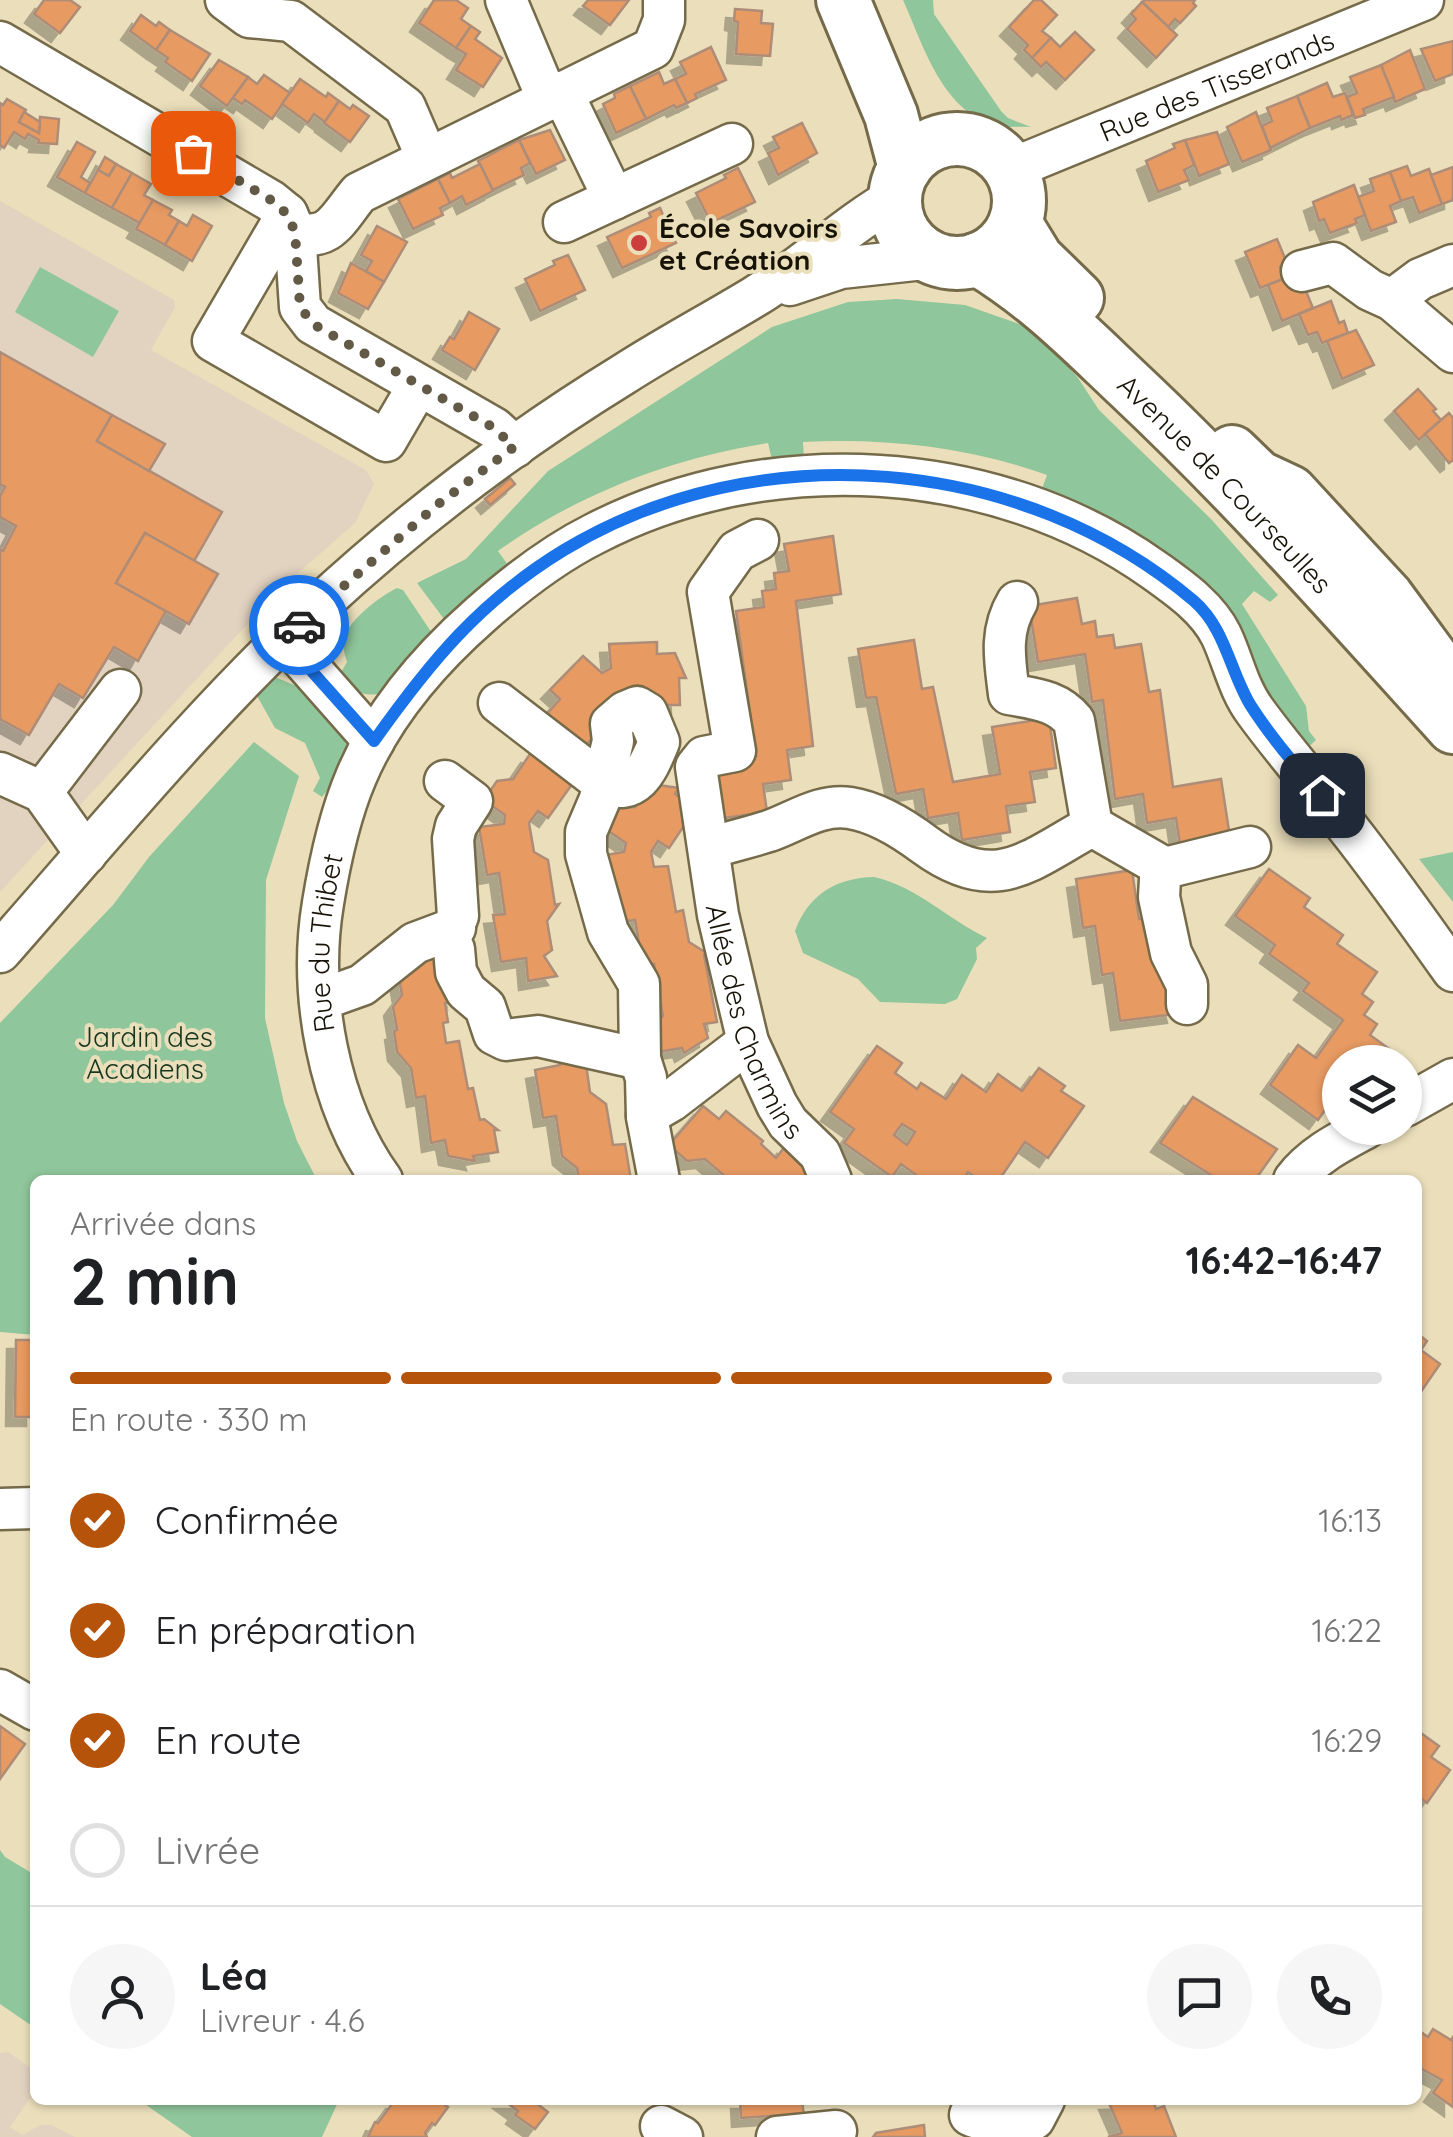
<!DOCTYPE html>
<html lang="fr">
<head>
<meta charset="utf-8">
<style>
  :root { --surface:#fff; --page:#f6f6f6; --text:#202124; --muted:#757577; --line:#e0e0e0; --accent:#b45309 }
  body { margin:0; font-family:Quicksand,sans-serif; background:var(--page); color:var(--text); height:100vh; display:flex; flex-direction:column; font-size:38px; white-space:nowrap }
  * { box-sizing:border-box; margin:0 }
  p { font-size:32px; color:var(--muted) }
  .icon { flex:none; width:55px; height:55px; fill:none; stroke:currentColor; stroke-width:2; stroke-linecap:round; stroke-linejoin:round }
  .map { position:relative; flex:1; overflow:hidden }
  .details { position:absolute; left:30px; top:1175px; width:1392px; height:930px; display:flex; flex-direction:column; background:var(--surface); border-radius:15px; box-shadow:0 2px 8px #0004 }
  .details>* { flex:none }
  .controls { position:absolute; left:1322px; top:1045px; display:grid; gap:20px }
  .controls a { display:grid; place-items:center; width:100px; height:100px; border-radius:50%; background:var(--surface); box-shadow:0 2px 8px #0004; font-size:50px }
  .pin { position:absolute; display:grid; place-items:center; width:85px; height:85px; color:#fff; margin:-42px; border-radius:20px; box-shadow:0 5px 15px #0006 }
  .courier { position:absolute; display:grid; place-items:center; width:100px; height:100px; margin:-50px; border:8px solid #1a73e8; border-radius:50%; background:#fff; color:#222; box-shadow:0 2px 12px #0007 }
  .summary em { font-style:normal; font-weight:800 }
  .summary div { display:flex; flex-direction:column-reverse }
  .summary { display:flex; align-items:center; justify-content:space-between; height:170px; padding:0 40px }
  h1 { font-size:65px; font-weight:800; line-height:75px }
  .bar { display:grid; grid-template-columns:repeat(4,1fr); gap:15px 10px; align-content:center; height:120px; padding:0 40px }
  .bar i { height:12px; border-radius:8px; background:var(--line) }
  .bar .on { background:var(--accent) }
  .bar p { grid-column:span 4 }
  .line { display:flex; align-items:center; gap:25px; padding:0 40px; border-top:2px solid var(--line) }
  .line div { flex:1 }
  .round { display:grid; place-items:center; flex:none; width:105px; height:105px; border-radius:52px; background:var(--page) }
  ol { padding:0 40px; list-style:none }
  li { display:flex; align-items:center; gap:30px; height:110px }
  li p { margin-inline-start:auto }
  li .icon { padding:10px; border-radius:50%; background:var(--accent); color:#fff; stroke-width:4 }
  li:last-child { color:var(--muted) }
  li i { width:55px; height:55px; border:5px solid var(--line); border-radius:50% }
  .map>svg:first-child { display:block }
</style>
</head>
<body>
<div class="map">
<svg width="1453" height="2137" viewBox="0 0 1453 2137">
  <defs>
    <filter id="shadow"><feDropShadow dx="-9" dy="9" stdDeviation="0" flood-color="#0004"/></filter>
  </defs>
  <rect width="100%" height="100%" fill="#ebdfbb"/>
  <!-- education -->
  <g fill="#e2d2c0">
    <path d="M0,201l174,99 1,7 -24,43 215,120 8,14 -19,39 -67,59 -61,64 -227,246z"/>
    <path d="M8,2052l27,19v20l-25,36 12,8 18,-10h11l24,12h-75v-84z"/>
  </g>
  <!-- green -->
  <g fill="#90c69b">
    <path d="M903,0h30l1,14 67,97 7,7 23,9c-10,-1 -22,1 -31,-1 -57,-10 -77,-82 -97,-126z"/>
    <path d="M40,267l79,44 -26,46 -78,-45z"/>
    <path d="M897,299l68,6 57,20 30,23 26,30 21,32 112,109 67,76 -8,7 -16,-11 -12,13 64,102 3,25 7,9 -11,10 -48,-55 -24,-58 -194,-140 8,-22c-78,-28 -161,-37 -244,-33l1,19 -31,3 -5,-21c-97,15 -190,51 -270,108l12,17 -63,55 -30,-40 49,-24 82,-88 224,-144 76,-25z"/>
    <path d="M397,588l6,2 31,46 -52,58c-21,2 -31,-2 -42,-20l7,-12c-2,-7 -5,-16 -3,-24 6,-19 35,-41 53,-50z"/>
    <path d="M275,677l38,16 26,32 13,36 -30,36 -9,-6 7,-13 -15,-35 -30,-15 -19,-34z"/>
    <path d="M254,742l45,34 -33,104 -1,138 19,85 13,38 20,39h-282v155l-35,-3v-309l113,-118 36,-48z"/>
    <path d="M1453,852v50l-34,-43z"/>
    <path d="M874,877c44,10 73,42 113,61l-11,10 1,11 -20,40 -12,5 -65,-2 -22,-23 -55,-26 -8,-22c14,-37 41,-53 79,-54z"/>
    <path d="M0,1850l5,7 30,18v153l-35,-24z"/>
    <path d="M139,2100h200l-17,37h-130z"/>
  </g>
  <!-- building -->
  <g fill="#e79a62" stroke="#ad8d78" stroke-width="2.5" fill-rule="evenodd" filter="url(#shadow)">
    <path d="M44,0h26l10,7 -20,26 -26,-19z"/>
    <path d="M434,0h22l12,8 -7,11 10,7 -15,22 -37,-25z"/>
    <path d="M588,0h41l-19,25 -27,-19z"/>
    <path d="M1034,0h7l16,15 -15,16 9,7 -19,20 -8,-8 4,-5 -19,-18z"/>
    <path d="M1145,0h50l-2,3 3,3 -16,17 -5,-4 -7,8 -26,-25z"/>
    <path d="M1142,2l35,33 -21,23 -29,-29 9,-10 -5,-5z"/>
    <path d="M735,9l27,2 -1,12 12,1 -3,32 -34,-2 2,-32 -4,-1z"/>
    <path d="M141,15l15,11 3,-4 11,8 -14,20 -26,-19z"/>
    <path d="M471,26l9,6 -5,7 27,19 -19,29 -27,-17 10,-16 -10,-6z"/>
    <path d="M170,30l40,24 -18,27 -27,-19 3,-4 -12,-8z"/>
    <path d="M1075,32l19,18 -29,30 -19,-18 -5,5 -9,-9 19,-20 9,9z"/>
    <path d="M1453,41v33l-18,7 -14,-32z"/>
    <path d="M711,47l15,33 -31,14 2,4 -10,5 -12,-24 11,-5 -6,-12z"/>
    <path d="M1410,50l15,39 -30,13 -14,-37z"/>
    <path d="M219,60l29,17 -21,29 -27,-20z"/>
    <path d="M1381,65l13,32 -31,12 2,6 -10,3 -8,-21 10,-4 -7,-16z"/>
    <path d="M659,72l5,12 11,-5 12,24 -11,5 -2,-3 -28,14 -16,-33z"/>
    <path d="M264,75l26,18 -18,26 -27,-19 -3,4 -9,-6 15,-21 9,7z"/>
    <path d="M300,79l26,18 2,-4 11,8 -14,21 -11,-8 -6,9 -26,-19z"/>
    <path d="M1327,83l6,14 12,-4 8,22 -12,5 -1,-4 -30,12 -13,-32z"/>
    <path d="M630,86l16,33 -30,14 -13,-29 12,-6 -1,-4z"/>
    <path d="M1297,96l13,32 -40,20 -8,-22 10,-5 -5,-13z"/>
    <path d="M7,99l19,11 -7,12 20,11 1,-16 19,2 -2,25 -19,-1 1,-3 -11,-6 -3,5 -11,-7 -10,16 -4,-3v-42l3,2z"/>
    <path d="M339,101l11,8 3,-4 16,11 -19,26 -26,-19z"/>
    <path d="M24,112l16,10 -1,11 -20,-11z"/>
    <path d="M1256,112l15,38 -29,12 -15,-35z"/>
    <path d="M802,123l15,30 -39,22 -10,-22 11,-5 -6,-11z"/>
    <path d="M550,130l15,30 -29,14 -17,-34z"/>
    <path d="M1217,132l12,32 -30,12 -14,-36z"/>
    <path d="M519,140l11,23 -9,5 3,7 -31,15 -15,-29z"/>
    <path d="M1185,140l9,25 -10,5 5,10 -31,12 -12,-31 29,-13 -2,-4z"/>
    <path d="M77,142l18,10 -14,25 9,6 -5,10 -28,-16z"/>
    <path d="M105,157l11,7 -7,12 -11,-6z"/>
    <path d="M116,164l16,9 -20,35 -27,-15 13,-23 11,6z"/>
    <path d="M480,164l13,27 -27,14 -4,-9 -12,7 -12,-24 12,-6 2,5z"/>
    <path d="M1407,166l4,10 18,-7 13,35 -23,9 -6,-16 -12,4 -11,-29z"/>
    <path d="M1453,167v33l-11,4 -11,-29z"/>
    <path d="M738,168l17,34 -44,21 -15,-30 30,-15 -2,-3z"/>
    <path d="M1390,172l11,29 -11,5 6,16 -25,9 -13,-34 16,-6 -4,-12z"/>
    <path d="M132,173l19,11 -7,11 9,5 -13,23 -28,-15z"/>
    <path d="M438,179l12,24 -10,5 3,7 -30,14 -15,-30z"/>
    <path d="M1354,185l11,30 -10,4 2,4 -27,10 -6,-14 -5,2 -6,-19z"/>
    <path d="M153,200l19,10 -3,5 10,6 -14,24 -29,-16z"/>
    <path d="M660,208l16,35 -54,25 -15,-31 44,-20 -2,-4z"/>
    <path d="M193,215l19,11 -20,35 -27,-16 14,-24 8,5z"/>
    <path d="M377,226l30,16 -23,40 -18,-11 6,-10 -11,-6z"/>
    <path d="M1277,239l10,24 -7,4 5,11 -25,10 -15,-36z"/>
    <path d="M568,255l17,35 -45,21 -15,-32 30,-14 -2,-4z"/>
    <path d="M351,263l33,19 -16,27 -30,-16z"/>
    <path d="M1294,275l9,9 10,24 -31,13 -14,-36z"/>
    <path d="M1331,301l8,22 5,-2 4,12 -26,10 -5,-11 -9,3 -9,-21z"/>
    <path d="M469,312l30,17 -24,41 -33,-20 8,-13 4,2z"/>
    <path d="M1356,330l18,35 -32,14 -15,-38z"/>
    <path d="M0,352l112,63 -15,26 125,71 -28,49 -49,-28 -29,50 50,28 -28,50 -24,-14 -31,51 -24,-14 -30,51 -29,-16v-170l3,2 13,-25 -16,-9v-21l5,-9 -5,-3z"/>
    <path d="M1418,389l18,20 -3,2 8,9 -22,20 -25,-29z"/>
    <path d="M1449,413l4,5v42l-4,3 -24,-29z"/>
    <path d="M112,415l53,29 -16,27 -52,-30z"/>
    <path d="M510,478l5,6 -25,21 -5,-6z"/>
    <path d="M145,533l73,41 -29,50 -73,-41z"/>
    <path d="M833,536l8,58 -45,7 17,145 -26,4 4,30 -28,4 4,28 -50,7 -7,-57 46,-6 -20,-145 28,-4 -2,-16 14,-2 -2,-16 15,-2 -5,-27z"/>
    <path d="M1077,598l5,26 13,-3 2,16 16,-2 2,13 26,-4 8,48 11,-2 13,97 48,-8 9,58 -50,8 -4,-27 -29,5 -4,-29 -28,5 -12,-99 -11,2 -7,-48 -47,8 -9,-56z"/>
    <path d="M914,640l8,49 11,-2 20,95 47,-8 -8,-47 57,-9 7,50 -26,4 5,30 -29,4 4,26 -48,8 -4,-27 -30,5 -5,-29 -27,5 -20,-97 -10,1 -8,-49z"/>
    <path d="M657,642v12l18,-1 11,25h-7l1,27h-20l-17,-12 -26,1 -18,17 -2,22 -14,15 -37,-33 14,-16 -10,-9 33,-34 19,17 9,-5 -2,-24z"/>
    <path d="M530,754l27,7 18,19 -27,38 -10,-7 -9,12 5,29 14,8 7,45 4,-1 -12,17 5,29 -8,6 13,20 -29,5 -2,-23 -25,4 -8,-47 12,-1 -6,-41 -12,2 -8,-48 25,-3 1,-9 -21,-15 13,-19 16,-2z"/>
    <path d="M651,784l28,4 -4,6 21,14 -27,40 -11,-7 -7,11 3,15 14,-1 8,46 7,-2 6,32 19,12 -4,1 13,67 -13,2 4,14 -24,15 -2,-5 -24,4 -7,-21 12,-15 -9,-52 -11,2 -8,-46 -12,2 -5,-33 -19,-12v-21l25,-4 2,-9 -22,-15 15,-20 16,-1z"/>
    <path d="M1269,869l41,29 -6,9 39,28 -6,9 40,28 -15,22 11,8 -9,13 13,9 -7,11 22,16 -9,11h-43v27l-22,31 -48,-35 28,-40 18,13 27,-38 -40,-29 6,-8 -40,-29 6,-9 -40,-29z"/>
    <path d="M1132,870l7,49 12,-2 25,97 -56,7 -7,-48 -11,2 -7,-49 -12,2 -7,-49z"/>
    <path d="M447,954l9,47 -11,2 3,19 -5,1 3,20 13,-2 9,48 5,-1 7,32 4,-1 14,11h-4l4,22 -25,4 2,5 -27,-5 -3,-16 -14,3 -6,-47 -9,2 -5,-30 -14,-16 -3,-21 3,-1 -4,-23 9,-12 -5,-28 26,-10z"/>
    <path d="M877,1046l25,17 -7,10 22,16 4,-6 25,16 16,-24 24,17 12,-18 24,17 17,-23 26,18 -4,5 23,15 -36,52 -23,-16 -26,38h-20l-11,-8 -5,8h-40l-22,-16 -9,13 -48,-34 10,-14 -24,-17zM902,1124l13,8 -8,13 -13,-10z"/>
    <path d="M559,1060l27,4 4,28 16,12 7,41 12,-1 6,36h-52l-2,-12 -15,-12 -6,-40 -13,2 -8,-48 25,-5z"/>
    <path d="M1193,1097l84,52 -22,31h-36l-59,-37z"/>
    <path d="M703,1106l16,13 7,-8 37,30 -2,3 15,14 10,-13 33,35h-90l-24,-21 -18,2 -18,-16z"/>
    <path d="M1418,1334l9,7 -6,9 19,14 -22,32z"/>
    <path d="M16,1340h19v77h-20z"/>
    <path d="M0,1726l25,18 -25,35z"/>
    <path d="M1418,1731l21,15 -8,11 19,13 -23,33 -9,-7z"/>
    <path d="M1433,2029l18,11 2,-3v70l-20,-14 9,-13 -24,-13v-37l10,7z"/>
    <path d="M395,2100h53l-3,5 3,2 -13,18 -3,-2 -7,10 2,4h-59l7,-15 3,1z"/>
    <path d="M503,2100h29l16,12 -13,17 -20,-14 3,-4z"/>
    <path d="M740,2100h62l3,25 -20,2 -1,-12 -43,3z"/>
    <path d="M1153,2100l3,9 8,-3 12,31h-68l14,-4 -14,-32z"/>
    <path d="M924,2125l1,12h-52l3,-4z"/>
  </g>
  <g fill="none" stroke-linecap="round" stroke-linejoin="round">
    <defs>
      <g id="minor">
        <path d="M226,0l23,17 42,4 114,86 22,51"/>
        <path d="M506,0l42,100"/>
        <path d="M0,42l271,159 16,13 8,18c35,11 43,-14 64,-39l294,-145 11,-28v-20"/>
        <path d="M562,92l52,107"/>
        <path id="s1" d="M1011,169l412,-169"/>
        <path d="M287,214l-74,127 173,100 32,-55"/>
        <path d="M564,222l168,-78"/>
        <path d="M295,232l5,75 13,17 181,104 21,19"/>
        <path d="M1302,271l31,-8 37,27 22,10 61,52"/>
        <path d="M790,285l51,-17 92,-10"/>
        <path d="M1392,300l28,-21 33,-14"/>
        <path id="s2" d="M758,540l-21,11 -29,41 27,159 -31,6 -8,10 22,148 30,127 29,63 11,18 32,31 11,26"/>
        <path d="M1017,602c-18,30 -12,59 -8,92 26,5 48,6 65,27l18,105"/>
        <path d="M284,639l90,102"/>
        <path d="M499,703l104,80 -3,16 -14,33v22l22,78 31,52 1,75 6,19 1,39 12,63"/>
        <path d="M637,707l10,6 12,29c-11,26 -22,56 -56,41l10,-42 -2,-17 14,-12z"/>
        <path d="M0,773l42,19 44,62"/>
        <path d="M445,781l27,20 -16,25 -3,13 5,77 -9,20 1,7 4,6 2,23 10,19 19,16 9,27 12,6 32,-4 102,23"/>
        <path d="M42,792l78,-102"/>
        <path d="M710,848c19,-6 40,-11 59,-17 26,-9 52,-28 81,-23 26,4 55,22 75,37 71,52 104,15 167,-19l73,42"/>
        <path d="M0,952c103,-117 203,-239 317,-345 94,-87 198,-166 307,-233 42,-27 87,-51 130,-77 50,-30 91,-71 142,-100"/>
        <path d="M320,1000l42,-15 53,-42 40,-15"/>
        <path d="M1187,1004v-19l-16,-32 -12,-56 1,-18 5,-11 85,-21"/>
        <path d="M1405,1106l48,-27"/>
        <path d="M647,1115l24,-14 77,-59"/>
        <path id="s3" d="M382,1180c-54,-75 -74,-187 -59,-277 7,-43 16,-86 33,-126 26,-62 74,-118 124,-162 35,-31 72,-60 114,-81 173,-90 401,-77 560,36 25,18 53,37 67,65 12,25 17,53 34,76 29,40 63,78 93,117 37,47 71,95 105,143"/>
        <path d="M1294,1180c18,-24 46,-38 72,-52"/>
        <path d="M0,1509l35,-1"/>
        <path d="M0,1690l35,20"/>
        <path d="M970,2115c21,9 41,11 64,4l10,-19"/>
        <path d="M661,2126l21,11"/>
        <path d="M777,2137l59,-6"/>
      </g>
      <g id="major">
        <path d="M843,0l48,115 14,53"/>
        <circle cx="957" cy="201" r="62"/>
        <path d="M1015,223l22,36 40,39"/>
        <path id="s4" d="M978,259c62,38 100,78 151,126 115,108 219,226 324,342"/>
        <path d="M1232,452l26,25 32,15 97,105 52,71"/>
      </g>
    </defs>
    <!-- minor casing -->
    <use href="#minor" stroke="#756a49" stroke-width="45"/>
    <!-- major casing -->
    <use href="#major" stroke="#756a49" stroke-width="58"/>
    <!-- minor -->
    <use href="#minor" stroke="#fff" stroke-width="40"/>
    <!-- major -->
    <use href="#major" stroke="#fff" stroke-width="52"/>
  </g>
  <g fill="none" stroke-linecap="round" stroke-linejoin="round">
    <!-- done -->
    <path stroke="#625a46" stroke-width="10" stroke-dasharray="0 18" d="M193,153l78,47 16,14 8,18 5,75 13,17 181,104 20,19 -77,58 -138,120"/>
    <!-- route -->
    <path stroke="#1a73e8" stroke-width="12" d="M299,625l-15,15 90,101c56,-79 106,-140 190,-191 194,-117 458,-95 630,51 32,28 36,71 57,105 20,31 46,62 71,89"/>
  </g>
  <!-- markers -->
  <circle fill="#cc3d3d" stroke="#ebdfbb" stroke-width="4" cx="639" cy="243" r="10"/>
  <g text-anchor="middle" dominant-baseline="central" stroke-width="8" stroke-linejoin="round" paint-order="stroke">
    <!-- street labels -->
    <g font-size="28" fill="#181307" stroke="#ebdfbb">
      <text stroke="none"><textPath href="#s1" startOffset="222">Rue des Tisserands</textPath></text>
      <text stroke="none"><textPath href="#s4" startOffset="335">Avenue de Courseulles</textPath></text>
      <text stroke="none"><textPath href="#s3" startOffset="250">Rue du Thibet</textPath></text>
      <text stroke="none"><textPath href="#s2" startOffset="542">Allée des Charmins</textPath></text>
    </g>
    <!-- poi labels -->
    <g font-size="28" font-weight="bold" fill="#181307" stroke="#ebdfbb" text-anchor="start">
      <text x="659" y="227">École Savoirs<tspan x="659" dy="32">et Création</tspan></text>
    </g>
    <!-- park labels -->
    <g font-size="28" fill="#16371f" stroke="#ebdfbb">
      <text x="145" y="1036">Jardin des<tspan x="145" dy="32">Acadiens</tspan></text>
    </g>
  </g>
</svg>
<div class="controls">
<a><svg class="icon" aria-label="layers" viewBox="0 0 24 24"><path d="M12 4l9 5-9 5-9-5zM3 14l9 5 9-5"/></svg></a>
</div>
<div class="pin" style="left:193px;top:153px;background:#ea580c"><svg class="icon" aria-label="bag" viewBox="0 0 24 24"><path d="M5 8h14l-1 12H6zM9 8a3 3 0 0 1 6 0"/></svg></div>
<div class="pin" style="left:1322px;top:795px;background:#1f2937"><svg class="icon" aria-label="home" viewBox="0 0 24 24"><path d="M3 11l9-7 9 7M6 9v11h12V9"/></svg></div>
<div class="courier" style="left:299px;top:625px"><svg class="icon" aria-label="car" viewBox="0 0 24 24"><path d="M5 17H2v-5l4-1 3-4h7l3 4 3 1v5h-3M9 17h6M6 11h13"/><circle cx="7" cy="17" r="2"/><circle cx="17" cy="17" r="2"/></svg></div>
<section class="details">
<div class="summary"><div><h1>2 min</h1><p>Arrivée dans</p></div><em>16:42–16:47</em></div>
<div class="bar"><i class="on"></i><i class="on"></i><i class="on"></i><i></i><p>En route · 330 m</p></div>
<ol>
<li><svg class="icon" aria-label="check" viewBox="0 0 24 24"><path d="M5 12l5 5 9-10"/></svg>Confirmée<p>16:13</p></li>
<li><svg class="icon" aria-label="check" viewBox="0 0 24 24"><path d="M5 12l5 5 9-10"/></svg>En préparation<p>16:22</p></li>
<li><svg class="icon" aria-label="check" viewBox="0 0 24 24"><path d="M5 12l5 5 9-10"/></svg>En route<p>16:29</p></li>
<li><i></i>Livrée</li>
</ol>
<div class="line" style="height:180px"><a class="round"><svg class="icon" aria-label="person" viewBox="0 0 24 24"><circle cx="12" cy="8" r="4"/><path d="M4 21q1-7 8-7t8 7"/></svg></a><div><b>Léa</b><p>Livreur · 4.6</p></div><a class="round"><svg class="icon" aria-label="chat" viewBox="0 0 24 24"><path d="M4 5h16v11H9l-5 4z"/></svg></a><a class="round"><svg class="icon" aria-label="phone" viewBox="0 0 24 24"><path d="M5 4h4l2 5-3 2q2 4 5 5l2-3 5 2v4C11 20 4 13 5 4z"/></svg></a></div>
</section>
</div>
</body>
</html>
